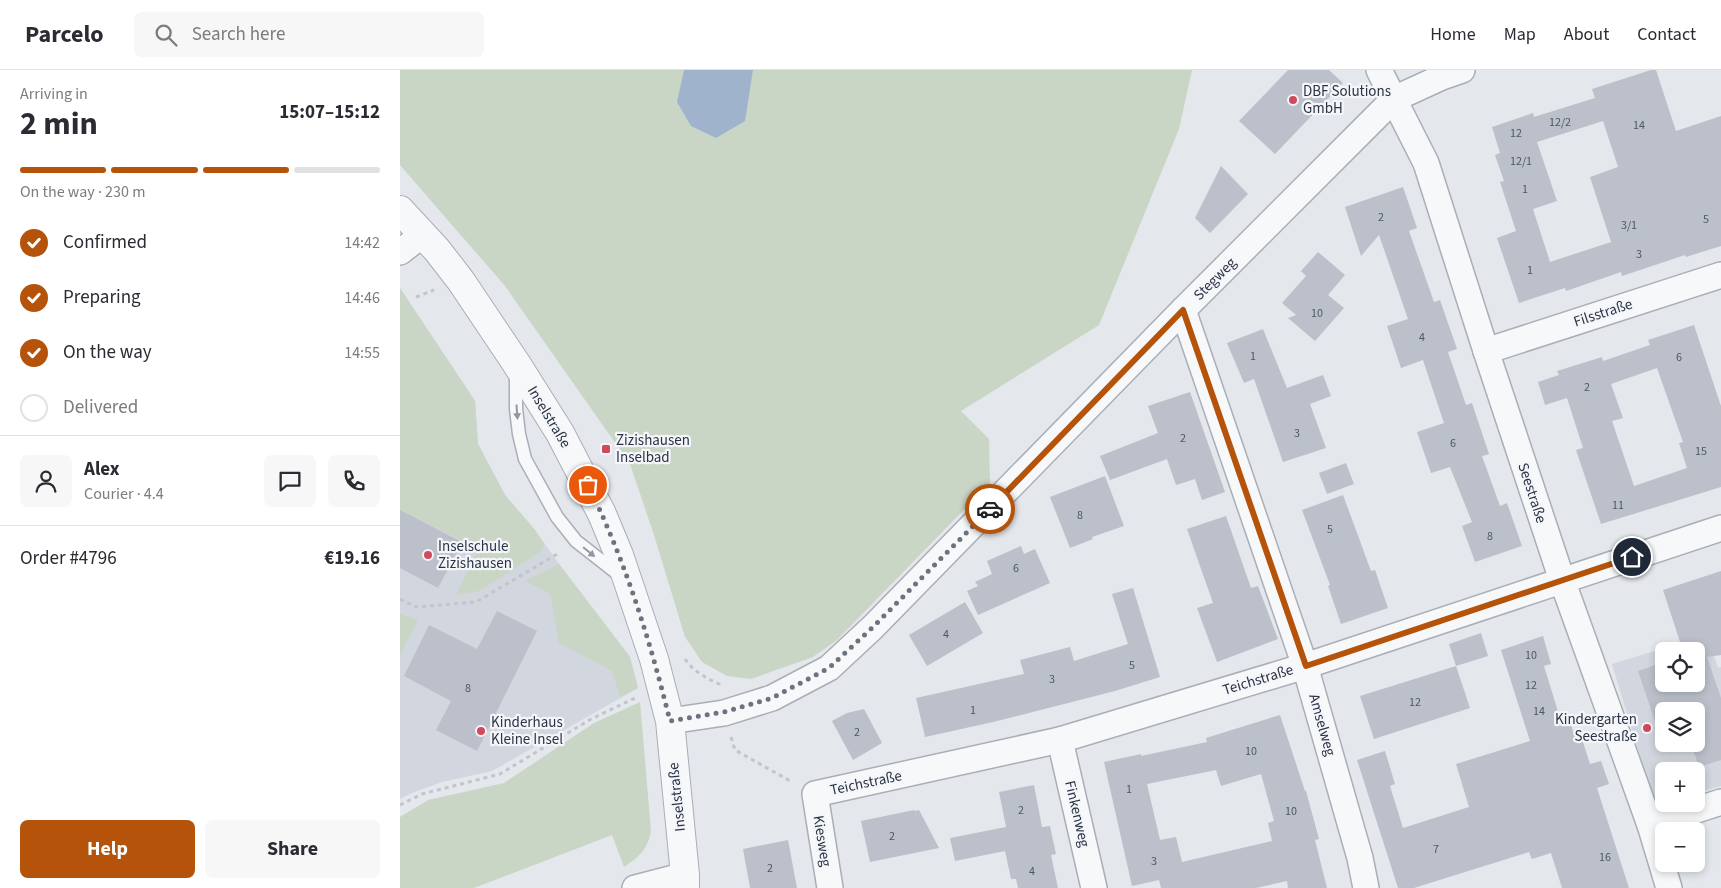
<!DOCTYPE html>
<html lang="en">
<head>
<meta charset="utf-8">
<style>
  :root { --surface:#fff; --page:#f7f7f7; --text:#2b2b33; --muted:#7c7c81; --line:#e1e1e2; --accent:#b45309 }
  body { margin:0; font-family:"Source Sans 3",sans-serif; background:var(--page); color:var(--text); height:100vh; display:flex; flex-direction:column; font-size:19px; white-space:nowrap }
  * { box-sizing:border-box; margin:0 }
  p { font-size:16px; color:var(--muted) }
  .icon { flex:none; width:28px; height:28px; fill:none; stroke:currentColor; stroke-width:2; stroke-linecap:round; stroke-linejoin:round }
  .map { position:relative; flex:1; overflow:hidden }
  .drawer { display:flex; flex-direction:column; background:var(--surface); width:400px }
  .drawer>* { flex:none }
  .controls { position:absolute; left:1255px; top:572px; display:grid; gap:10px }
  .controls a { display:grid; place-items:center; width:50px; height:50px; border-radius:8px; background:var(--surface); box-shadow:0 2px 8px #0003; font-size:25px }
  .pin { position:absolute; display:grid; place-items:center; width:42px; height:42px; color:#fff; margin:-21px; border:2px solid #fff; border-radius:50%; box-shadow:0 1px 5px #0007 }
  .courier { position:absolute; display:grid; place-items:center; width:50px; height:50px; margin:-25px; border:4px solid #b45309; border-radius:50%; background:#fff; color:#222; box-shadow:0 1px 6px #0007 }
  .overview em { font-style:normal; font-weight:700 }
  .overview div { display:flex; flex-direction:column-reverse }
  .overview { display:flex; align-items:center; justify-content:space-between; height:85px; padding:0 20px }
  h1 { font-size:32px; font-weight:700; line-height:38px }
  .bar { display:grid; grid-template-columns:repeat(4,1fr); gap:8px 5px; align-content:center; height:60px; padding:0 20px }
  .bar i { height:6px; border-radius:4px; background:var(--line) }
  .bar .on { background:var(--accent) }
  .bar p { grid-column:span 4 }
  .line { display:flex; align-items:center; gap:12px; padding:0 20px; border-top:1px solid var(--line) }
  .line div { flex:1 }
  .round { display:grid; place-items:center; flex:none; width:52px; height:52px; border-radius:8px; background:var(--page) }
  ol { padding:0 20px; list-style:none }
  li { display:flex; align-items:center; gap:15px; height:55px }
  li p { margin-inline-start:auto }
  li .icon { padding:5px; border-radius:50%; background:var(--accent); color:#fff; stroke-width:4 }
  li:last-child { color:var(--muted) }
  li i { width:28px; height:28px; border:2px solid var(--line); border-radius:50% }
  .primary-button { display:flex; gap:10px; margin-top:auto; padding:10px 20px }
  .primary-button a { flex:1; height:58px; border-radius:8px; background:var(--accent); color:#fff; font-size:20px; font-weight:700; line-height:58px; text-align:center }
  .primary-button a+a { background:var(--page); color:var(--text) }
  header { display:flex; align-items:center; gap:30px; box-sizing:border-box; height:70px; padding:0 25px; background:var(--surface); border-bottom:1px solid var(--line) }
  header strong { font-size:24px }
  nav { display:flex; gap:28px; margin-inline-start:auto; font-size:18px }
  .search { width:350px; height:45px; background:var(--page); display:flex; align-items:center; gap:12px; box-sizing:border-box; padding:0 18px; border-radius:8px; color:var(--muted); font-size:19px }
  main { display:flex; flex:1; min-height:0 }
  .map>svg:first-child { display:block }
</style>
</head>
<body>
<header>
<strong>Parcelo</strong>
<div class="search"><svg class="icon" aria-label="search" viewBox="0 0 24 24"><circle cx="10" cy="10" r="6"/><path d="M15 15l6 6"/></svg>Search here</div>
<nav><a>Home</a><a>Map</a><a>About</a><a>Contact</a></nav>
</header>
<main>
<section class="drawer">
<div class="overview"><div><h1>2 min</h1><p>Arriving in</p></div><em>15:07–15:12</em></div>
<div class="bar"><i class="on"></i><i class="on"></i><i class="on"></i><i></i><p>On the way · 230 m</p></div>
<ol>
<li><svg class="icon" aria-label="check" viewBox="0 0 24 24"><path d="M5 12l5 5 9-10"/></svg>Confirmed<p>14:42</p></li>
<li><svg class="icon" aria-label="check" viewBox="0 0 24 24"><path d="M5 12l5 5 9-10"/></svg>Preparing<p>14:46</p></li>
<li><svg class="icon" aria-label="check" viewBox="0 0 24 24"><path d="M5 12l5 5 9-10"/></svg>On the way<p>14:55</p></li>
<li><i></i>Delivered</li>
</ol>
<div class="line" style="height:90px"><a class="round"><svg class="icon" aria-label="person" viewBox="0 0 24 24"><circle cx="12" cy="8" r="4"/><path d="M4 21q1-7 8-7t8 7"/></svg></a><div><b>Alex</b><p>Courier · 4.4</p></div><a class="round"><svg class="icon" aria-label="chat" viewBox="0 0 24 24"><path d="M4 5h16v11H9l-5 4z"/></svg></a><a class="round"><svg class="icon" aria-label="phone" viewBox="0 0 24 24"><path d="M5 4h4l2 5-3 2q2 4 5 5l2-3 5 2v4C11 20 4 13 5 4z"/></svg></a></div>
<div class="line" style="height:65px"><div>Order #4796</div><b>€19.16</b></div>
<div class="primary-button"><a>Help</a><a>Share</a></div>
</section>
<div class="map">
<svg width="1321" height="818" viewBox="0 0 1321 818">
  <rect width="100%" height="100%" fill="#e4e7ec"/>
  <!-- built -->
  <g fill="#d2d6de" fill-rule="evenodd">
    <path d="M0,218l75,113 3,43 27,51 30,35 24,34 71,93 8,31 -146,83 -50,11 -30,11 -12,6z"/>
    <path d="M1307,565l11,33 3,-1v119l-25,7v-22h-32v32l-9,3 -43,-142zM1264,581h32v33h-32zM1264,641h32v33h-32z"/>
  </g>
  <!-- green -->
  <g fill="#c9d6c5">
    <path d="M0,0h792l-13,59 -80,196 -138,86 28,28 1,44 -153,157 -24,17 -62,22 -24,-3 -25,-14 -17,-25 -31,-102 -24,-71 -125,-178 -105,-121z"/>
    <path d="M0,218l75,113 3,43 27,51 30,35 9,14 -4,8 -61,39 -23,4 23,-46 -79,-39z"/>
    <path d="M159,494l71,93 8,31 -18,9 -8,-26 -53,-28 -9,-49 -25,-13z"/>
    <path d="M0,544l18,6 -18,35z"/>
    <path d="M240,632l11,129c-3,18 -12,26 -27,36l-12,-32 -138,53h-74v-71l28,-17 76,-17 90,-60z"/>
  </g>
  <!-- water -->
  <path fill="#9fb4cc" d="M284,0h69l-8,51 -29,17 -25,-12 -14,-24z"/>
  <!-- building -->
  <g fill="#bbc0ca" fill-rule="evenodd">
    <path d="M888,0h41l14,13 -68,71 -36,-33z"/>
    <path d="M1251,0h5l20,61 45,-15v130l-35,11 -1,-2 -63,21 -1,-4 -55,19 -1,-3 -46,15 -22,-65 19,-7 -16,-49 4,-1 -9,-26 5,-2 -8,-26 41,-14 1,4 61,-19 -3,-9zM1203,51l15,46 -28,10 21,65 -61,20 -17,-53 24,-8 -20,-59z"/>
    <path d="M821,96l27,28 -38,39 -15,-15z"/>
    <path d="M1003,117l14,41 -8,3 25,71 6,-2 17,49 -9,3 18,53 6,-2 17,51 -7,2 18,50 7,-3 15,43 -47,16 -13,-36 10,-4 -22,-55 -19,6 -14,-41 27,-9 -21,-63 -22,8 -14,-42 21,-7 -29,-84 -18,21 -16,-49z"/>
    <path d="M918,182l27,23 -17,20 16,13 -29,33 -27,-23 8,-3 -14,-12 24,-27 -5,-5z"/>
    <path d="M1294,255l27,81v81l-120,37 -25,-74 7,-2 -16,-50 -22,7 -7,-23 21,-7 -2,-4 45,-14 1,4 47,-16 -2,-5zM1257,298l26,74 -4,1 8,25 -53,18 -22,-65 11,-3 -12,-34z"/>
    <path d="M863,259l24,59 36,-13 8,21 -21,8 16,44 -43,14 -29,-83 -10,4 -17,-40z"/>
    <path d="M790,322l35,100 -23,8 -7,-21 -19,6 -9,-26 -57,21 -10,-24 58,-23 -10,-27z"/>
    <path d="M946,393l8,21 -27,10 -8,-21z"/>
    <path d="M705,406l19,50 -32,11 1,2 -23,9 -20,-51z"/>
    <path d="M943,425l28,76 4,-1 13,38 -47,16 -13,-38 2,-1 -28,-75z"/>
    <path d="M0,440l62,32 -24,46 -38,-20z"/>
    <path d="M826,446l25,72 7,-2 20,53 -61,23 -20,-54 16,-5 -26,-74z"/>
    <path d="M621,476l3,8 11,-5 15,34 -72,32 -11,-24 11,-5 -3,-4 17,-8 -5,-13z"/>
    <path d="M1321,501v84l-14,2 14,41v62l-22,7 -8,-23h5v-33h-32v7l-9,3 -17,-50 26,-9v22h32v-33h-13l-20,-61z"/>
    <path d="M733,518l27,89 -45,14 -122,31 -68,15 -9,-39 108,-24 -4,-14 50,-13 4,14 54,-17 -16,-50z"/>
    <path d="M565,532l18,31 -56,33 -18,-31z"/>
    <path d="M97,541l40,20 -60,120 -41,-21 15,-29 -47,-25 25,-51 48,24z"/>
    <path d="M1081,563l7,23 -32,10 -7,-22z"/>
    <path d="M1143,566l8,28 -7,2 16,52 8,-3 8,26 6,-2 8,25 11,-3 8,23 -12,4 32,100h-67l-11,-35 -19,6 -3,-7 -115,36h-16l-41,-128 28,-9 10,33 -5,2 13,42 66,-21 -13,-43 74,-23 -29,-91z"/>
    <path d="M1056,596l14,42 -96,31 -14,-43z"/>
    <path d="M464,639l18,34 -29,17 -21,-39 15,-8z"/>
    <path d="M880,645l25,76h1l13,48 -4,1 12,48h-39l-1,-7 -31,7h-95l-2,-8 -27,6 -28,-124 37,-8v2l66,-14 -1,-4zM816,700l5,16 40,-12 13,47 -6,2 4,18 -90,21 -6,-25 -16,3 -13,-56z"/>
    <path d="M634,715l8,42 8,-1 6,28 -5,1 7,33h-40l-2,-9h-5l-6,-28 -50,10 -5,-23 56,-11 -7,-35z"/>
    <path d="M514,740l1,1 4,-1 20,38 -69,14 -9,-41z"/>
    <path d="M388,770l9,48h-47l-7,-39z"/>
  </g>
  <g fill="none" stroke-linecap="round" stroke-linejoin="round">
    <defs>
      <path id="service" d="M116,303v36l3,25 6,25 32,58 19,24 46,36"/>
      <g id="minor">
        <path d="M979,0l47,93 60,188 76,229 88,245 19,63"/>
        <path d="M0,182l22,-17"/>
        <path d="M783,240l122,356 55,192 6,30"/>
        <path d="M1086,281l235,-76"/>
        <path d="M270,651l54,-8 48,-15 57,-30 44,-41 310,-317 211,-211 48,-22 20,-7"/>
        <path d="M660,670l34,148"/>
        <path d="M1250,755l71,-23"/>
        <path d="M235,818l50,-13"/>
        <path d="M430,818l-15,-94 245,-54 245,-74 416,-138"/>
      </g>
      <path id="tertiary" d="M0,140l37,40 24,31 55,82 44,70 42,81 17,41 35,104 16,62 15,154v13"/>
    </defs>
    <!-- service casing -->
    <use href="#service" stroke="#a9aeb7" stroke-width="15"/>
    <!-- minor casing -->
    <use href="#minor" stroke="#a9aeb7" stroke-width="28"/>
    <!-- tertiary casing -->
    <use href="#tertiary" stroke="#a9aeb7" stroke-width="30"/>
    <!-- path -->
    <g stroke="#c2c5cb" stroke-width="3" stroke-dasharray="4 4" stroke-linecap="butt">
      <path d="M16,227l18,-7"/>
      <path d="M0,529l16,8 60,-5 83,-49"/>
      <path d="M285,589c8,12 21,19 34,25v3"/>
      <path d="M331,667l4,13 57,32"/>
      <path d="M0,735l22,-11 78,-20 91,-55 44,-21"/>
    </g>
    <!-- service -->
    <use href="#service" stroke="#f7f8fa" stroke-width="12"/>
    <!-- minor -->
    <use href="#minor" stroke="#f7f8fa" stroke-width="25"/>
    <!-- tertiary -->
    <use href="#tertiary" stroke="#f7f8fa" stroke-width="28"/>
  </g>
  <!-- one-way arrows -->
  <defs><path id="oneway-solid" d="M-6-.8H1V-3.2L6.5 0L1 3.2V.8H-6Z" transform="scale(1.25)"/></defs>
  <g fill="#9196a0">
    <use href="#oneway-solid" transform="translate(117 342) rotate(86)"/>
    <use href="#oneway-solid" transform="translate(189 482) rotate(39)"/>
  </g>
  <g fill="none" stroke-linecap="round" stroke-linejoin="round">
    <!-- done -->
    <path stroke="#6c737f" stroke-width="5" stroke-dasharray="0 9" d="M188,415c37,75 62,155 82,236l54,-9 48,-14 57,-30 44,-41 117,-118"/>
    <!-- route -->
    <path stroke="#b45309" stroke-width="6" d="M590,439l193,-199 123,356 326,-109"/>
  </g>
  <!-- markers -->
  <g fill="#d1495b" stroke="#f4f6f9" stroke-width="2">
    <circle cx="893" cy="30" r="5"/>
    <rect x="201" y="374" width="10" height="10" rx="2.5"/>
    <circle cx="28" cy="485" r="5"/>
    <circle cx="1247" cy="658" r="5"/>
    <circle cx="81" cy="661" r="5"/>
  </g>
  <g text-anchor="middle" dominant-baseline="central" stroke-width="4.5" stroke-linejoin="round" paint-order="stroke">
    <!-- number labels -->
    <g font-size="12" fill="#4f5766">
      <text x="1160" y="52">12/2</text>
      <text x="1239" y="55">14</text>
      <text x="1116" y="63">12</text>
      <text x="1121" y="91">12/1</text>
      <text x="1125" y="119">1</text>
      <text x="981" y="147">2</text>
      <text x="1306" y="149">5</text>
      <text x="1229" y="155">3/1</text>
      <text x="1239" y="184">3</text>
      <text x="1130" y="200">1</text>
      <text x="917" y="243">10</text>
      <text x="1022" y="267">4</text>
      <text x="853" y="286">1</text>
      <text x="1279" y="287">6</text>
      <text x="1187" y="317">2</text>
      <text x="897" y="363">3</text>
      <text x="783" y="368">2</text>
      <text x="1053" y="373">6</text>
      <text x="1301" y="381">15</text>
      <text x="1218" y="435">11</text>
      <text x="680" y="445">8</text>
      <text x="930" y="459">5</text>
      <text x="1090" y="466">8</text>
      <text x="616" y="498">6</text>
      <text x="546" y="564">4</text>
      <text x="1131" y="585">10</text>
      <text x="732" y="595">5</text>
      <text x="652" y="609">3</text>
      <text x="1131" y="615">12</text>
      <text x="68" y="618">8</text>
      <text x="1015" y="632">12</text>
      <text x="573" y="640">1</text>
      <text x="1139" y="641">14</text>
      <text x="457" y="662">2</text>
      <text x="851" y="681">10</text>
      <text x="729" y="719">1</text>
      <text x="621" y="740">2</text>
      <text x="891" y="741">10</text>
      <text x="492" y="766">2</text>
      <text x="1036" y="779">7</text>
      <text x="1205" y="787">16</text>
      <text x="754" y="791">3</text>
      <text x="370" y="798">2</text>
      <text x="632" y="801">4</text>
    </g>
    <!-- poi labels -->
    <g font-size="15" fill="#2b3445" stroke="#f4f6f9" text-anchor="start">
      <text x="903" y="21">DBF Solutions<tspan x="903" dy="17">GmbH</tspan></text>
      <text x="216" y="370">Zizishausen<tspan x="216" dy="17">Inselbad</tspan></text>
      <text x="38" y="476">Inselschule<tspan x="38" dy="17">Zizishausen</tspan></text>
      <text x="1237" y="649" text-anchor="end">Kindergarten<tspan x="1237" dy="17">Seestraße</tspan></text>
      <text x="91" y="652">Kinderhaus<tspan x="91" dy="17">Kleine Insel</tspan></text>
    </g>
    <!-- street labels -->
    <g font-size="15" fill="#2b3445" stroke="#f4f6f9">
      <text transform="translate(815 209) rotate(-45)">Stegweg</text>
      <text transform="translate(1203 243) rotate(-18)">Filsstraße</text>
      <text transform="translate(149 347) rotate(59)">Inselstraße</text>
      <text transform="translate(1132 423) rotate(72)">Seestraße</text>
      <text transform="translate(858 610) rotate(-17)">Teichstraße</text>
      <text transform="translate(922 655) rotate(74)">Amselweg</text>
      <text transform="translate(466 713) rotate(-12)">Teichstraße</text>
      <text transform="translate(277 727) rotate(-96)">Inselstraße</text>
      <text transform="translate(677 744) rotate(77)">Finkenweg</text>
      <text transform="translate(422 771) rotate(81)">Kiesweg</text>
    </g>
  </g>
</svg>
<div class="controls">
<a><svg class="icon" aria-label="locate" viewBox="0 0 24 24"><circle cx="12" cy="12" r="6"/><path d="M12 2v4M12 18v4M2 12h4M18 12h4"/></svg></a>
<a><svg class="icon" aria-label="layers" viewBox="0 0 24 24"><path d="M12 4l9 5-9 5-9-5zM3 14l9 5 9-5"/></svg></a>
<a>+</a>
<a>−</a>
</div>
<div class="pin" style="left:188px;top:415px;background:#ea580c"><svg class="icon" aria-label="bag" viewBox="0 0 24 24"><path d="M5 8h14l-1 12H6zM9 8a3 3 0 0 1 6 0"/></svg></div>
<div class="pin" style="left:1232px;top:487px;background:#1f2937"><svg class="icon" aria-label="home" viewBox="0 0 24 24"><path d="M3 11l9-7 9 7M6 9v11h12V9"/></svg></div>
<div class="courier" style="left:590px;top:439px"><svg class="icon" aria-label="car" viewBox="0 0 24 24"><path d="M5 17H2v-5l4-1 3-4h7l3 4 3 1v5h-3M9 17h6M6 11h13"/><circle cx="7" cy="17" r="2"/><circle cx="17" cy="17" r="2"/></svg></div>
</div>
</main>
</body>
</html>
